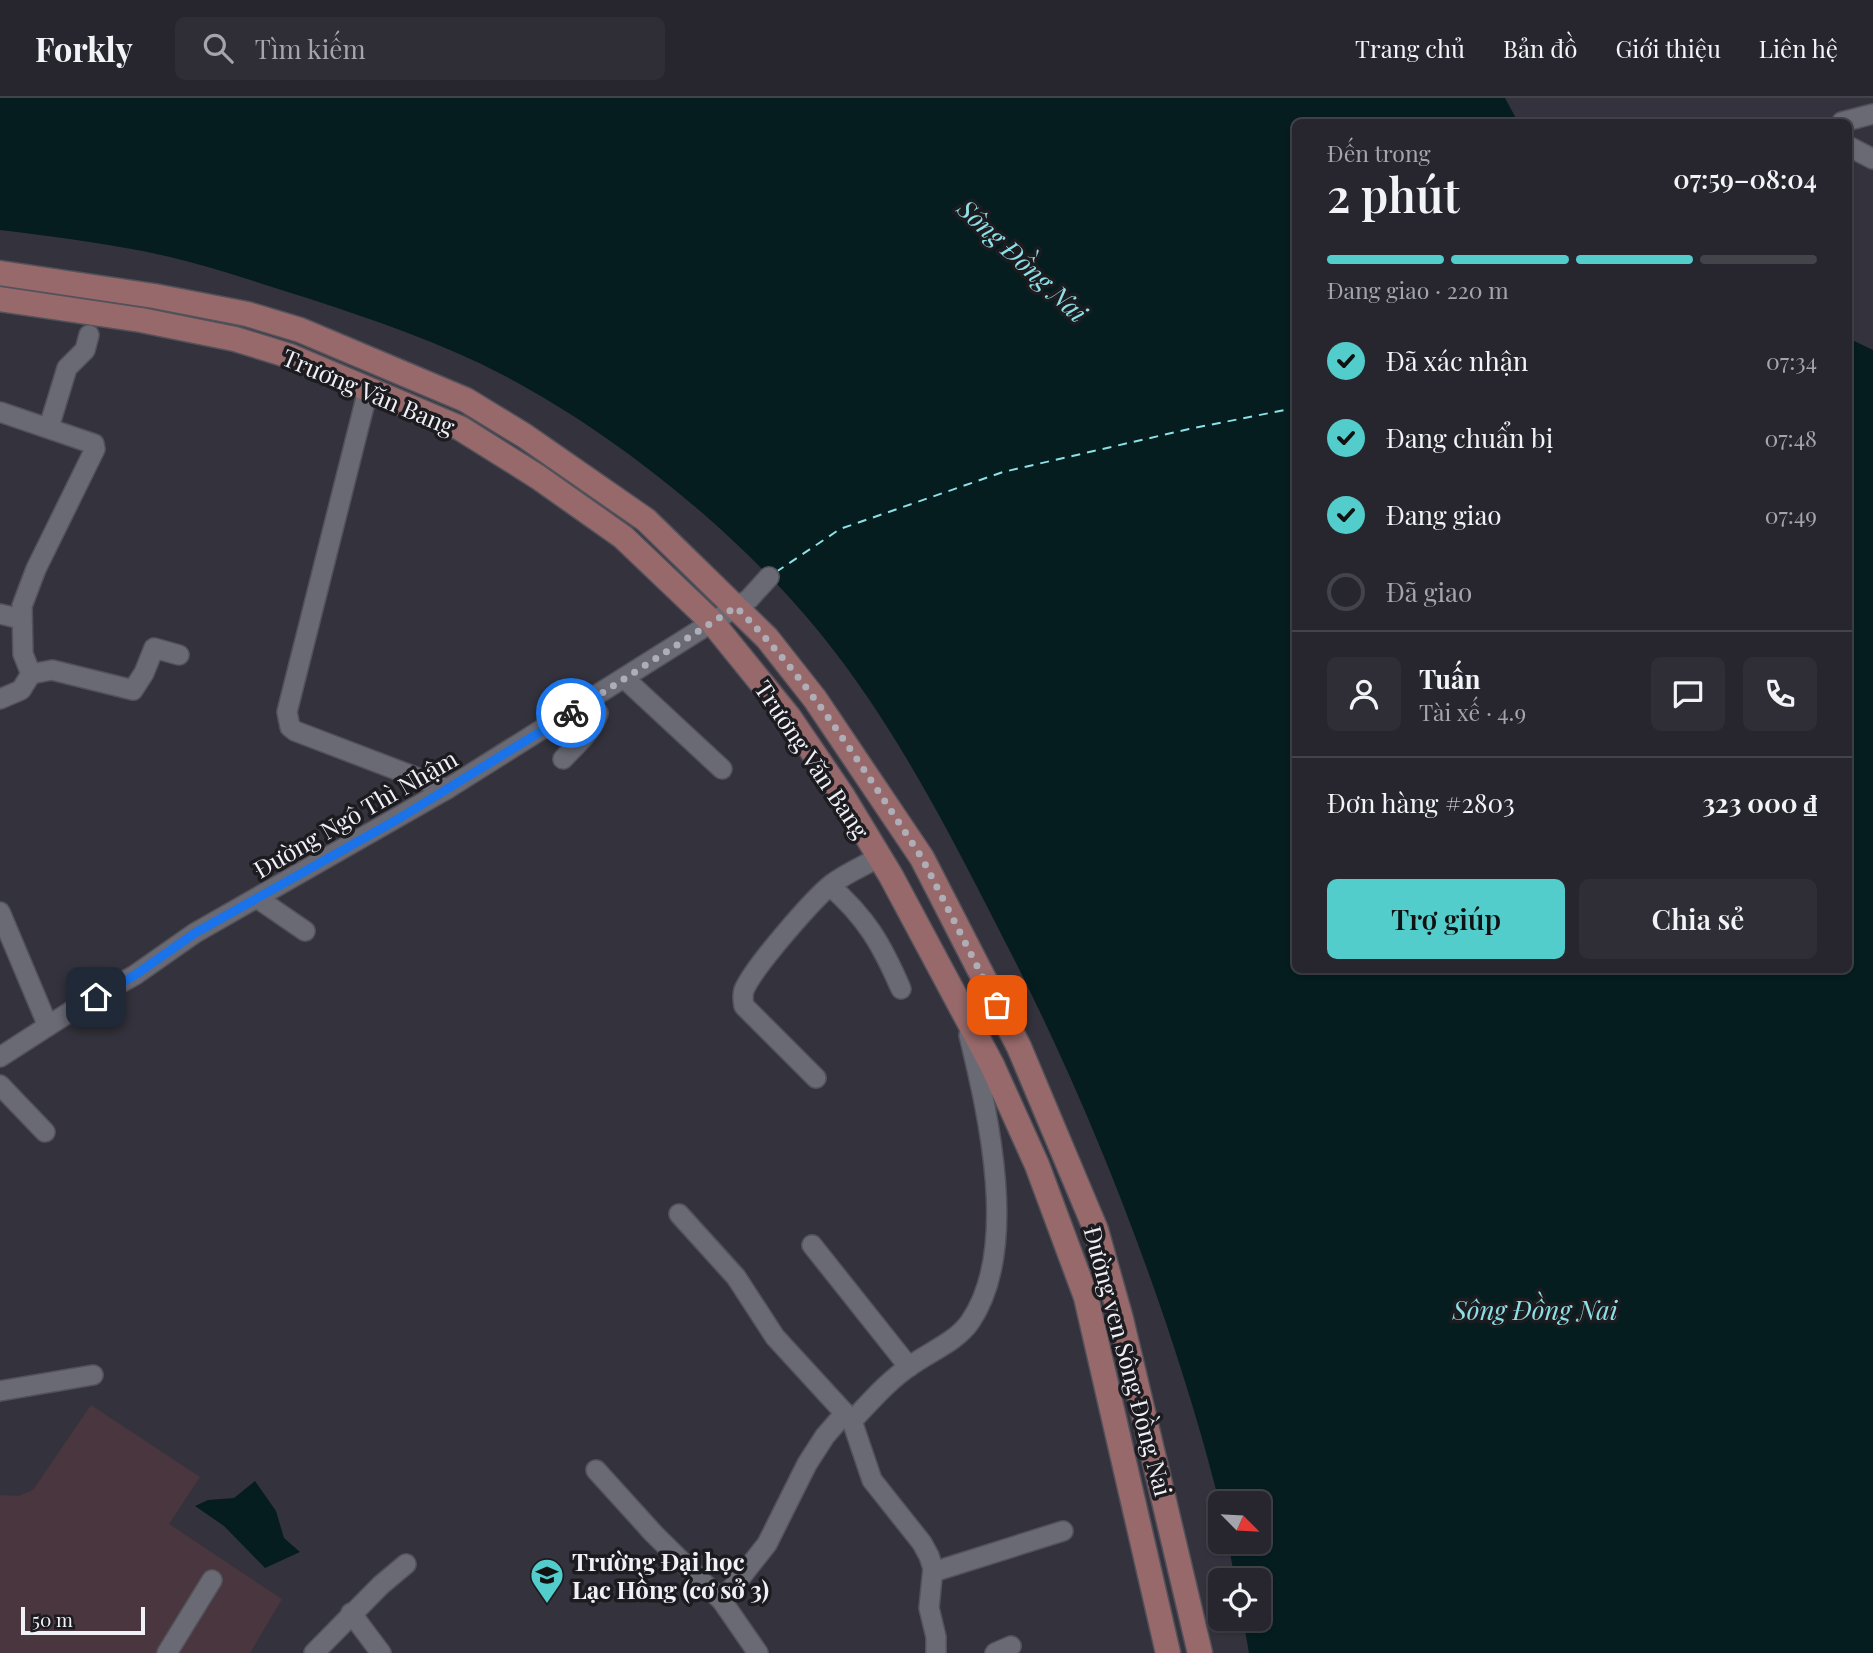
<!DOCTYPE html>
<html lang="vi">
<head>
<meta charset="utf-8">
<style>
  :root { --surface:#27262e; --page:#2f2e36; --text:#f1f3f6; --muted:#a4a5aa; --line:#43434a; --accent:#52cdcc }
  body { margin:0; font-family:"Playfair Display",serif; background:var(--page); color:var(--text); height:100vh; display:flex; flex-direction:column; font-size:26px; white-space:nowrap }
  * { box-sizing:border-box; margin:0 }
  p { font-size:23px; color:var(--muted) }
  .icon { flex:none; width:38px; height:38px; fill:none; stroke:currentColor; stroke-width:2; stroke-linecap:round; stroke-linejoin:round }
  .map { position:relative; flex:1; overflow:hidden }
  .sheet { position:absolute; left:1292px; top:21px; width:560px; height:854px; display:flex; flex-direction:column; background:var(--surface); border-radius:10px; box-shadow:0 2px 5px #0004,0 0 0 2px var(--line) }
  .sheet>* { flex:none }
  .needle { width:46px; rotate:114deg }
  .fabs { position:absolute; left:1208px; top:1393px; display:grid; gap:14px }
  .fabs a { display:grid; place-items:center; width:63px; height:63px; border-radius:10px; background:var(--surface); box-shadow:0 2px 5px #0004,0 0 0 2px var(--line); font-size:35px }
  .scale { position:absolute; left:21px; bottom:18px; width:124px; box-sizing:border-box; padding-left:7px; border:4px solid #f1f0f7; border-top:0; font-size:19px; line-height:24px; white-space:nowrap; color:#f1f0f7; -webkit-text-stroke:5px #1c1c20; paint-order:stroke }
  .pin { position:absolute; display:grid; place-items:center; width:60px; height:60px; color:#fff; margin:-30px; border-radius:14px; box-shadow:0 4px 10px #0006 }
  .courier { position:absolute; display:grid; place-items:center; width:70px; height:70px; margin:-35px; border:5px solid #1a73e8; border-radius:50%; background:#fff; color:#222; box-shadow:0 2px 9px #0007 }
  .head em { font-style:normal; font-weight:600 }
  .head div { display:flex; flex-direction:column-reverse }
  .head { display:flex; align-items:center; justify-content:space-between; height:119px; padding:0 35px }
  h1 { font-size:46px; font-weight:600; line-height:52px }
  .bar { display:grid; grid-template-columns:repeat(4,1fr); gap:10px 7px; align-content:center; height:84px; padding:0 35px }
  .bar i { height:9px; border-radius:5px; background:var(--line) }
  .bar .selected { background:var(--accent) }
  .bar p { grid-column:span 4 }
  .line { display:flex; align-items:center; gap:18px; padding:0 35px; border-top:2px solid var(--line) }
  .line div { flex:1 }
  .round { display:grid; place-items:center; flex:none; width:74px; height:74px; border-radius:10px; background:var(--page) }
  ol { padding:0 35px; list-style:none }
  li { display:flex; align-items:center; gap:21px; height:77px }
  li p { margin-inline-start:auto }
  li .icon { padding:7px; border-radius:50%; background:var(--accent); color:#111; stroke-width:4 }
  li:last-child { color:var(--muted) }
  li i { width:38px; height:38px; border:4px solid var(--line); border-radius:50% }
  .action { display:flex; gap:14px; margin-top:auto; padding:14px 35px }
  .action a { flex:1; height:80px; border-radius:10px; background:var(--accent); color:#111; font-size:28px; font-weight:600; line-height:80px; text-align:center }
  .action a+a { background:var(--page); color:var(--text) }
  header { display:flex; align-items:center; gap:42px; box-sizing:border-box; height:98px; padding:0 35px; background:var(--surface); border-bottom:2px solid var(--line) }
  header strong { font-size:33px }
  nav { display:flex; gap:38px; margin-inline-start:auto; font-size:24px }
  .search { width:490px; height:63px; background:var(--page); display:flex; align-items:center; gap:18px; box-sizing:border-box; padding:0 24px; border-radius:10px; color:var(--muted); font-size:26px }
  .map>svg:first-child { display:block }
</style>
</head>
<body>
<header>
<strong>Forkly</strong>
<div class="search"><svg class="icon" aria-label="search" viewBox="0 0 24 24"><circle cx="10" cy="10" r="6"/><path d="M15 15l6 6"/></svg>Tìm kiếm</div>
<nav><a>Trang chủ</a><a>Bản đồ</a><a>Giới thiệu</a><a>Liên hệ</a></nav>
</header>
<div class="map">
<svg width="1873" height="1555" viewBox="0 0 1873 1555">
  <rect width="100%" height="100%" fill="#34333d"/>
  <!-- commercial -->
  <path fill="#49363e" d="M91,1307l109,72 -31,47 113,75 -32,54h-250v-158l19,1 14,-6z"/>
  <!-- water -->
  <g fill="#051d1f">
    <path d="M0,0h1505l13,24h-223v848h553v-632l25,12v1303h-624l-6,-34h15v-39h-23l-7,-38h30v-39h-38v3c-15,-62 -34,-123 -54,-183 -42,-124 -92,-245 -151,-362 -58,-113 -114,-228 -195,-328 -82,-100 -202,-198 -317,-258 -63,-33 -129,-55 -196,-77 -45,-14 -91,-30 -137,-41 -56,-13 -113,-20 -170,-27z"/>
    <path d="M255,1383l21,30 8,27 16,14 -35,16 -41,-42 -29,-20 13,-6 26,-2z"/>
  </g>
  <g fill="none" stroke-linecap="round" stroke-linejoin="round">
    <!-- ferry -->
    <path stroke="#8de0e6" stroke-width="2" stroke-dasharray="9 7" stroke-linecap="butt" d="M776,474l64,-43 163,-57 186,-43 106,-21"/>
    <defs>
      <g id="minor">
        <path d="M1842,24l31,-8"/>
        <path d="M1848,48l25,13"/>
        <path d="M367,296l-80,318 3,15 5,4 152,58"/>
        <path d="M0,314l94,32 1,5 -59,120 -14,37 1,48 8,20 -10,16 -21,9"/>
        <path d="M49,329l18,-59 18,-18 4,-15"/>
        <path d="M0,516l21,5"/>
        <path d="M31,576l21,-4 81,20 11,-17 10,-25 25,7"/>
        <path d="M624,580l98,91"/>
        <path d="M563,661c13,-14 29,-27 35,-46l-10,-11"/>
        <path d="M830,788c36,31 52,59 71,103"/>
        <path d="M257,800l48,33"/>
        <path d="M0,814l48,114"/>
        <path d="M0,959l76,-49 59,-33 60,-42 252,-144 302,-190 20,-22"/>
        <path d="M816,980l-72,-72c-1,-6 -2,-10 0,-16 9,-22 69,-91 88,-106 14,-11 32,-18 47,-27"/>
        <path d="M0,987l45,47"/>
        <path d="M679,1116l57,63 39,60 77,84"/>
        <path d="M812,1147l97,122"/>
        <path d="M0,1293l93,-16"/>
        <path d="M596,1372l58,64 68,67"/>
        <path d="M933,1474l130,-41"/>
        <path d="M351,1515l30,40"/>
        <path d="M167,1555l45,-73"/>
        <path d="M314,1555l67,-68 25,-21"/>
        <path d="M758,1555l-36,-52 45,-57 40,-80 18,-28 20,-23"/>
        <path d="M936,1555v-16l-7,-29 4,-40 -4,-12 -7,-13 -50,-63 -20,-59c18,-19 36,-40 58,-55 19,-14 46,-24 60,-44 50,-73 18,-208 -1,-287"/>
        <path d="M995,1555l16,-7"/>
      </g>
      <g id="major">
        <path d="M0,175l154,23 93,18 53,16 166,70 59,36 121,84 121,118 48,61 107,159 97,189 77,183 25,89 79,334"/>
        <path d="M0,201l141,21 94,19 55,17 170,72 78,49 85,60 89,85 77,95 53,78 49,81 101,189 45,100 49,132 82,356"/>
      </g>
    </defs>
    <!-- minor casing -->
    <use href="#minor" stroke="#53525b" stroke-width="22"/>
    <!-- major casing -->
    <use href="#major" stroke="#53525b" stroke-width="27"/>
    <!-- minor -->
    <use href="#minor" stroke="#6a6a75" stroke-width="19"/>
    <!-- major -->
    <use href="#major" stroke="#98696a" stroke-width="24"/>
  </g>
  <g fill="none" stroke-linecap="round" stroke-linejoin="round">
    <!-- done -->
    <path stroke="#afaeb6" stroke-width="7" stroke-dasharray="0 12.6" d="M571,615l165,-106c69,68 120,151 173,231l13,20 75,147"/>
    <!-- route -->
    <path stroke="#1a73e8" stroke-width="9" d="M96,899l39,-22 60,-42 203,-114 173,-106"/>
  </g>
  <!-- icons -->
  <defs>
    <symbol id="university-pin" viewBox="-11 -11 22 30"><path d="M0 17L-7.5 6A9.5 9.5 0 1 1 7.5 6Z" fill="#52cdcc" stroke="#1c1c20"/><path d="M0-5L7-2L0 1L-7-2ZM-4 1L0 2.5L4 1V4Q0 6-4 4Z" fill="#111"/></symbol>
  </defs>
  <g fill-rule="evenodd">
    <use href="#university-pin" x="528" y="1458" width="38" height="52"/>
  </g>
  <g text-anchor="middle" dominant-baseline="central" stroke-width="7" stroke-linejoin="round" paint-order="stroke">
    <!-- street labels -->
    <g font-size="24" fill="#f1f0f7" stroke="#1c1c20">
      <text transform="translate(369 293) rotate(23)">Trương Văn Bang</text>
      <text transform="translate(813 661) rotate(56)">Trương Văn Bang</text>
      <text transform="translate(355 715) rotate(-30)">Đường Ngô Thì Nhậm</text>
      <text transform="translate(1129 1263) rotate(75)">Đường ven Sông Đồng Nai</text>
    </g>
    <!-- poi labels -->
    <g font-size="24" font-weight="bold" fill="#f1f0f7" stroke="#1c1c20" text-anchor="start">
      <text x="572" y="1463">Trường Đại học<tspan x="572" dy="28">Lạc Hồng (cơ sở 3)</tspan></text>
    </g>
    <!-- water labels -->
    <g font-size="26" font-style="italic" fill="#8de0e6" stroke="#1c1c20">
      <text transform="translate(1023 162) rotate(43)">Sông Đồng Nai</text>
      <text x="1535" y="1211">Sông Đồng Nai</text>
    </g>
  </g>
</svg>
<div class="fabs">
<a><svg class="needle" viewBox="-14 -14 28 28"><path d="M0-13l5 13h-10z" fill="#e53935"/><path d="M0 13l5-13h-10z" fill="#a4a5aa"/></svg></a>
<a><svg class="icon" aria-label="locate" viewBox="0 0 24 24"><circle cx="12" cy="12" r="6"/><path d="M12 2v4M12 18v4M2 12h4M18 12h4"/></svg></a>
</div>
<div class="scale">50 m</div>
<div class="pin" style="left:997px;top:907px;background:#ea580c"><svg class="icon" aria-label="bag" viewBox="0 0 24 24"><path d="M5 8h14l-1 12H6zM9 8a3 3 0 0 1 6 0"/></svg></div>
<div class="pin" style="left:96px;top:899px;background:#1f2937"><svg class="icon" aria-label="home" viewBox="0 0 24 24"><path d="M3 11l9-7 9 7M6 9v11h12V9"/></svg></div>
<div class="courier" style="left:571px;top:615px"><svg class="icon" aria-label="bike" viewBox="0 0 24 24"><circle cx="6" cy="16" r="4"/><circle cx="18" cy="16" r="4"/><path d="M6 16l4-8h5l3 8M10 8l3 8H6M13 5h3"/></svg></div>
<section class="sheet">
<div class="head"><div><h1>2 phút</h1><p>Đến trong</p></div><em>07:59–08:04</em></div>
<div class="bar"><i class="selected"></i><i class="selected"></i><i class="selected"></i><i></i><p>Đang giao · 220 m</p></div>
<ol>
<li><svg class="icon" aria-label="check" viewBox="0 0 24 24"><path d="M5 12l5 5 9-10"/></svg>Đã xác nhận<p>07:34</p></li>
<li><svg class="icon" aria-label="check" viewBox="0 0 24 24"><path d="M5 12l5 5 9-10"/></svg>Đang chuẩn bị<p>07:48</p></li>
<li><svg class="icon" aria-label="check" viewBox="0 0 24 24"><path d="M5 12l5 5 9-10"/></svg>Đang giao<p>07:49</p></li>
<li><i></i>Đã giao</li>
</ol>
<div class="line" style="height:126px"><a class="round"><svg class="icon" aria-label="person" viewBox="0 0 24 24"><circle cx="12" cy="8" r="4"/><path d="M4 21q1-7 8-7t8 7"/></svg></a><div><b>Tuấn</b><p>Tài xế · 4.9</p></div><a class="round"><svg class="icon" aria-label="chat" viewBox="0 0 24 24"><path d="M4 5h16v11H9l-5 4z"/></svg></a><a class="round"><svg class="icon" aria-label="phone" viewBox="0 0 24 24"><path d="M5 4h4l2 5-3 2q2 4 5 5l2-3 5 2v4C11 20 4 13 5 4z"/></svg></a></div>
<div class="line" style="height:91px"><div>Đơn hàng #2803</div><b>323 000 ₫</b></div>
<div class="action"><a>Trợ giúp</a><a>Chia sẻ</a></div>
</section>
</div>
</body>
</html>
